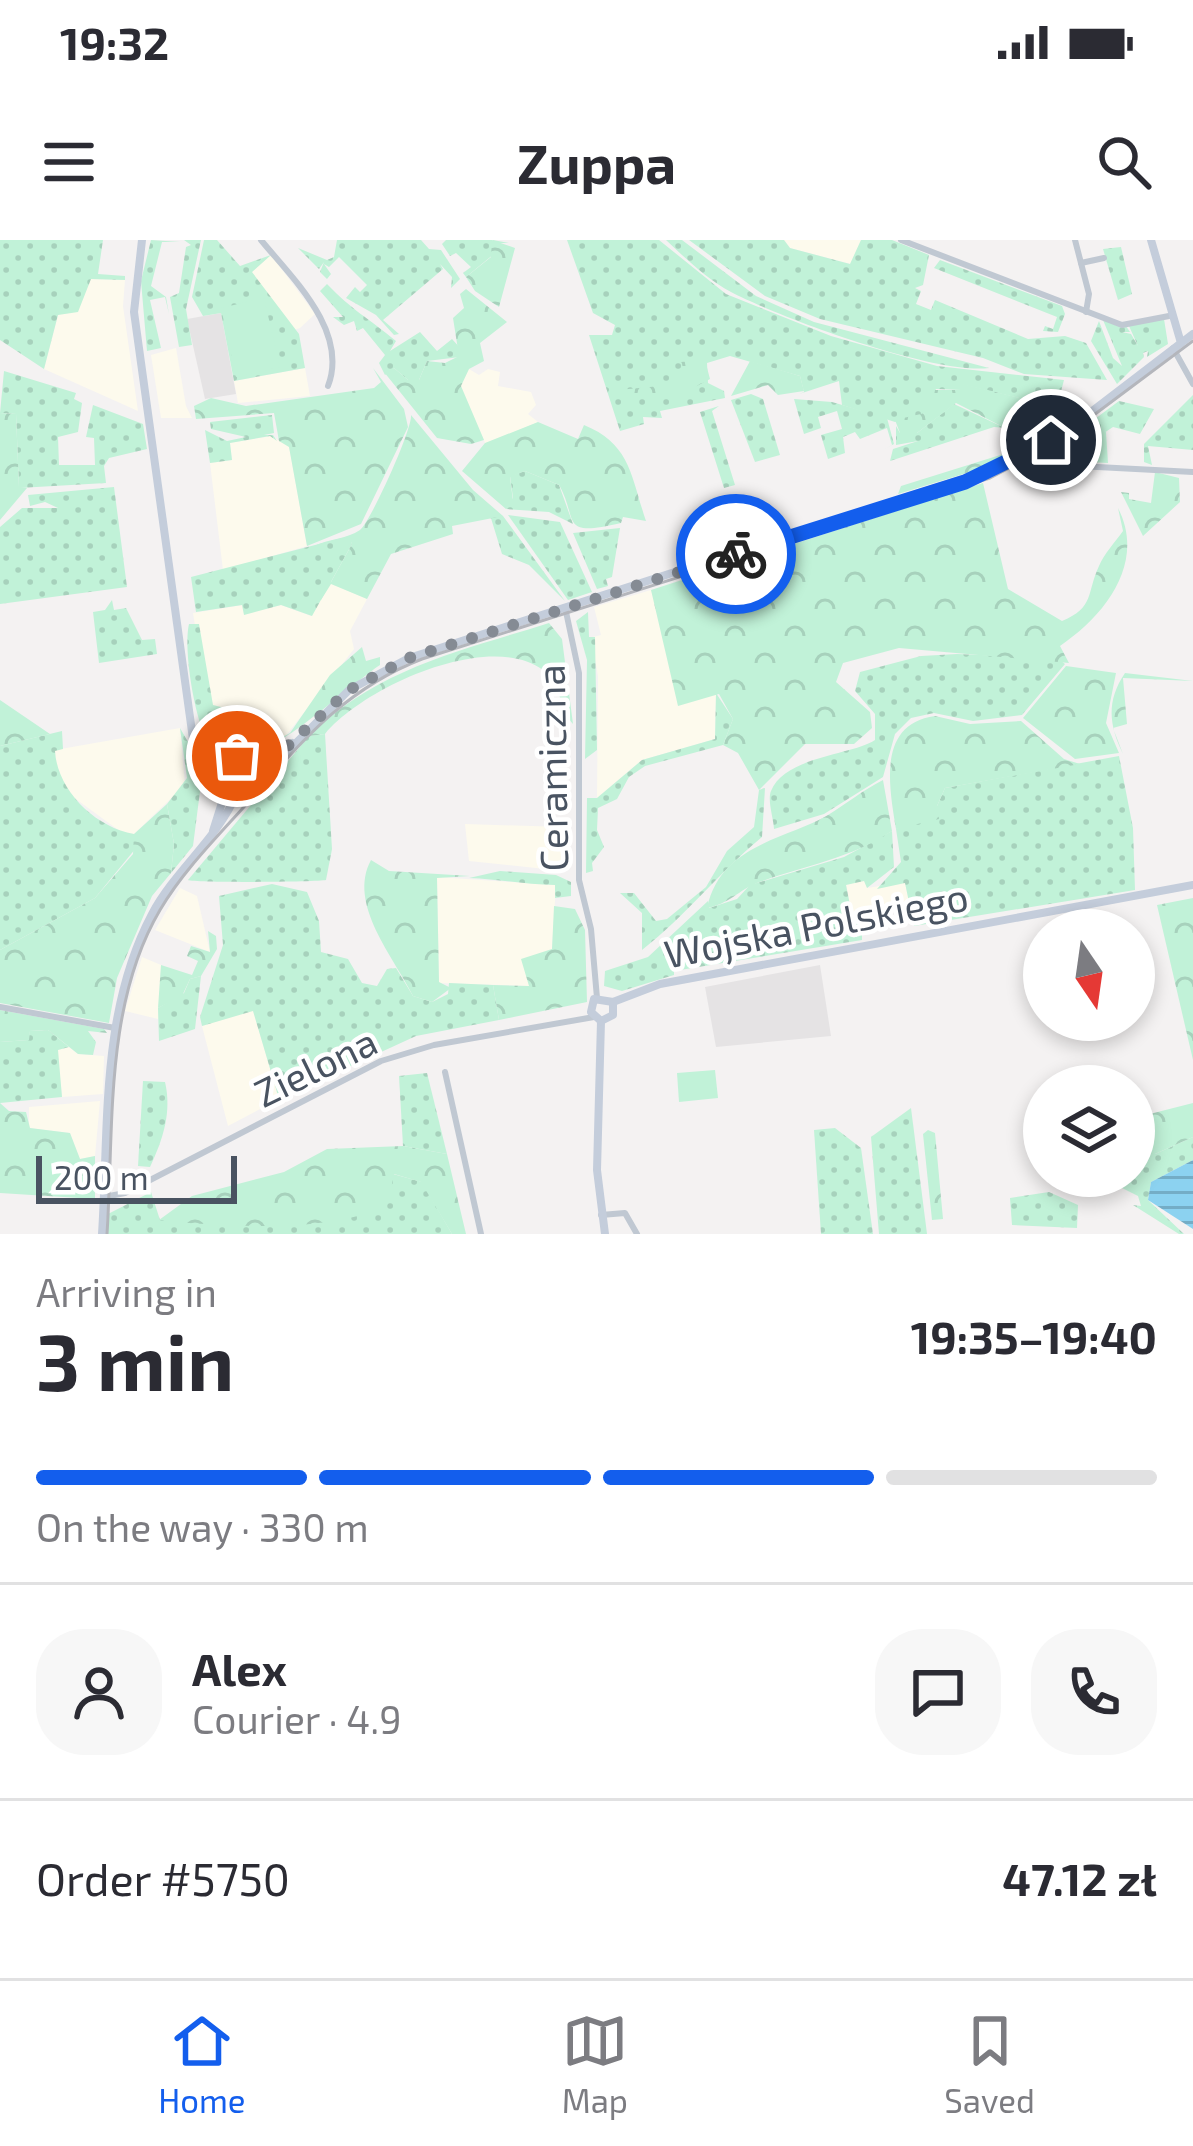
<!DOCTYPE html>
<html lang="en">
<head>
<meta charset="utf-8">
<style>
  :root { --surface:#fff; --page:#f7f7f7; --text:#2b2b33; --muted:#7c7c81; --line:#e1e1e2; --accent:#135eed }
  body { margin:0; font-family:"Exo 2",sans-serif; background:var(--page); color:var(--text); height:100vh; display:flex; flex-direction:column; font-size:45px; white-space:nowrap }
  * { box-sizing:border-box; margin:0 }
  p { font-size:39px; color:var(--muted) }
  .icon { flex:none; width:66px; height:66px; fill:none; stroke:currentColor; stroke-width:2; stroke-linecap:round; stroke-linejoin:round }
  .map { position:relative; height:994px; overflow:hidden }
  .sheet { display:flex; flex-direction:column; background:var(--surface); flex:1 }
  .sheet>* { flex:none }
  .needle { width:78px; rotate:167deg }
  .tools { position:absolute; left:1023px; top:669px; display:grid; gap:24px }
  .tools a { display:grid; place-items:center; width:132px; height:132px; border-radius:50%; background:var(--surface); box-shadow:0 6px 18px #0003; font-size:60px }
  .scale { position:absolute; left:36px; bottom:30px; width:201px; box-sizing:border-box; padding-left:12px; border:6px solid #495361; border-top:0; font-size:33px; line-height:42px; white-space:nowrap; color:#495361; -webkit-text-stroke:9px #fff; paint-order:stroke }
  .pin { position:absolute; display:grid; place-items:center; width:102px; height:102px; color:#fff; margin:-51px; border:6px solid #fff; border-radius:50%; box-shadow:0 3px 12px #0007 }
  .courier { position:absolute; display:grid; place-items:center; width:120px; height:120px; margin:-60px; border:9px solid #135eed; border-radius:50%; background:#fff; color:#222; box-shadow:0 3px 15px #0007 }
  .summary em { font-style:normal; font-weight:700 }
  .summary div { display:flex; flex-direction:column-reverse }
  .summary { display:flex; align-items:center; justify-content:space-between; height:204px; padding:0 36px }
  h1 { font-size:78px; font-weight:700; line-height:90px }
  .bar { display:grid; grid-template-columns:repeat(4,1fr); gap:18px 12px; align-content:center; height:144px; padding:0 36px }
  .bar i { height:15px; border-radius:9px; background:var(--line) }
  .bar .current { background:var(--accent) }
  .bar p { grid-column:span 4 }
  .line { display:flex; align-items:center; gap:30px; padding:0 36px; border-top:3px solid var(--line) }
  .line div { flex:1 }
  .round { display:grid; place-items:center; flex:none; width:126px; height:126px; border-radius:48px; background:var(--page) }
  .status { display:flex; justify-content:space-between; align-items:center; height:84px; padding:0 60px; background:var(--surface); direction:ltr }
  .status svg { height:33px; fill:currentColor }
  header { display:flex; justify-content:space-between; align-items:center; height:156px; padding:0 36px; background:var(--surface); font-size:54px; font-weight:700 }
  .tabs { display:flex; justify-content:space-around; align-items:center; height:168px; border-top:3px solid var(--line); background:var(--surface); font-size:33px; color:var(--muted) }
  .tabs a { display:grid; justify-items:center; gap:6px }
  .tabs .current { color:var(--accent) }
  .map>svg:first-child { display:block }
</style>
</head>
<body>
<div class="status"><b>19:32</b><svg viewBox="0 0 49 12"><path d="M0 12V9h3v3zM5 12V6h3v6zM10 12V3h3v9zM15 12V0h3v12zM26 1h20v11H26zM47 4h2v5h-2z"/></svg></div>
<header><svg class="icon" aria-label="menu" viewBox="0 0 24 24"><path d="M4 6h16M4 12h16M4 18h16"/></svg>Zuppa<svg class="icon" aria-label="search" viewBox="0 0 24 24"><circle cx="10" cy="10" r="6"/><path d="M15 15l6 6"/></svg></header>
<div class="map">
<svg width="1193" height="994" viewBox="0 0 1193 994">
  <defs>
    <pattern id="grass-dots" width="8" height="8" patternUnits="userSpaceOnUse" patternTransform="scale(3)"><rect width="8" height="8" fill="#c1f2d8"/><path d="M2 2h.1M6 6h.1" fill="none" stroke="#a7d1bc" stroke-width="1.8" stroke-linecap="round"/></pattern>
    <pattern id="forest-crowns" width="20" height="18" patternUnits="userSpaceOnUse" patternTransform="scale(3)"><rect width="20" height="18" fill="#c1f2d8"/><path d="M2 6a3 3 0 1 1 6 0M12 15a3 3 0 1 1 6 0" fill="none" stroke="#a7d1bc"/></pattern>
    <pattern id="water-rules" width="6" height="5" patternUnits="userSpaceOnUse" patternTransform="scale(3)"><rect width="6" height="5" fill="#8cd2f0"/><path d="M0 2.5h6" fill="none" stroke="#74adc6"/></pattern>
  </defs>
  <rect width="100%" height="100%" fill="#f4f2f2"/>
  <!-- commercial -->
  <g fill="#fdfaed">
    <path d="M784,0h77l-10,24 -61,-16z"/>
    <path d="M271,15l44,59 -15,14 -9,3 -44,-55z"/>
    <path d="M91,39l34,1 -2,26 15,105 -94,-42 14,-54z"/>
    <path d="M176,108l10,58 6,12h-31l-10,-63z"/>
    <path d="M305,128l5,28 -72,7 -4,-22z"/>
    <path d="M469,129l10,6 9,-6 12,3 -2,14 33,6 5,13 -8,9 10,8 -52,23 -26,-59z"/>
    <path d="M271,196l18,10 18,100 -84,24 -13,-107 22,-3 -2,-17z"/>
    <path d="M330,343l37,16 -17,32 4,18 -70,89 -55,3 -4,-9 -13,-4 -19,-115 50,-8 1,9 37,-9 30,11z"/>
    <path d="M651,350l15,45 12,70 38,-12 -1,46 -73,21 -45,38 1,-122 -5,-28v-11l8,-2 -7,-28z"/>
    <path d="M180,488l5,57 -51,49 -13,-2 -52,-38 -13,-18 -1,-26z"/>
    <path d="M465,584l98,3 1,44 -95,-10z"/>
    <path d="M437,637l119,8 -4,64 -23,37 -90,-3z"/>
    <path d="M865,640l2,8 38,-6 5,24 -34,8 -9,10 -14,-3 -7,-37z"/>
    <path d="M180,648l17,8 13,56 -55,-22z"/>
    <path d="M142,717l19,8 -3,54 -33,-8z"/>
    <path d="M253,770l26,89 -51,27 -26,-100z"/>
    <path d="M69,807l9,7 26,2 -1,38 -41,3 -5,-47z"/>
    <path d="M100,861l-5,55 -15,3 -10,-26 -41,-5v-21z"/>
  </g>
  <!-- education -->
  <g fill="#e5e3e4">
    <path d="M221,73l15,81 -31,5 -18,-80z"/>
    <path d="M820,725l11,71 -115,11 -11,-60z"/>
  </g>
  <!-- grass -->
  <g fill="url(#grass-dots)">
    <path d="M0,0h103l-5,34 27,2v4l-34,-1 -13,33 -20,3 -14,54 -44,-29z"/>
    <path d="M151,0l29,2h-18l-11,44 15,11 3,17 -4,-17 -15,3 11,48 -14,3 -6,-70z"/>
    <path d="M184,0h17l-15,69 6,36 -13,2 -9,-50 9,-4 7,-46 5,-2z"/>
    <path d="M204,0h13l23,26 31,-11 -19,17 47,62 6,34 -71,13 -13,-68 -18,3 -11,-19z"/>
    <path d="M337,0h84l8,9 12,1 19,29 -9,9 1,-11 -12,-13 3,5 -60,51 16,14 -5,1 -18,-20 -30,-17 9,-11 5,5 7,-7 -28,-28 -10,10 -5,-3 7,10 -4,5 -7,-7 4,-10 -5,7 -21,-21 29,12 7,-3z"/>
    <path d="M446,0h46l1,12v-12l16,3h-9l-13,56 7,-45 -28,23 -3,-4 8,-6 -15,-14 -6,3 -8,-12z"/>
    <path d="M567,0h92l67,54 105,42 106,30 127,14 -7,27 -97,-23 1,6 -25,-1 -10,24 -31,9 -53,-17 -3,-24 -40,13 5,-2 -4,-16 -70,-20 -23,7 1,20 16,8 1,7 -65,13 2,7 -19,-1 1,7 -24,7 -31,-96h23l3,-10 -22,-12z"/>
    <path d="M666,0h16l74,56 58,26 175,46c-53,7 -208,-50 -258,-76 -24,-13 -45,-33 -65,-52z"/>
    <path d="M689,0h95l6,8 60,16 11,-24h31l37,15 -6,30 -8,3 6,3 -5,13 15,6 4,-10 93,39 37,-3 21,7 21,37 -83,-6 -41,-16 -163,-39 -55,-23z"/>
    <path d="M1121,7l11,47 -14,6 -15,-51z"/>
    <path d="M940,20l122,46 3,8 -7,18 -15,-1 2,-5 8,3 4,-12 -123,-49z"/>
    <path d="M327,44c26,27 40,33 69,57l-6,10 30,-19 17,19 15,-12 10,11 19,-47 4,2 -55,119 -4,-2 34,-65 -33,4 -8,19h-11l-14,-12 -9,7 -6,-12 6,-8 -22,-27 -6,3 -3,-10 -10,4 -11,-8h10l-23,-26z"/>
    <path d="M1164,79l4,25 -21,13 1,-6 -5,2 1,4 -27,27 -26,-43 8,-20 14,37 9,8 -19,-46 23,6 4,6h-8l9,2 7,12 -9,-20z"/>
    <path d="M4,131l72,22 -2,6 8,4 -4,29 -20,5 1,28h36l-1,-27 -8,-1 7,-32 50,19 4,25 -38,9 -5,8 2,17 -87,5 -3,-74 -16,-1z"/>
    <path d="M751,154l12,5 17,56 -25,7 -24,-62z"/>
    <path d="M1193,155v55l-45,-4 4,19 -8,-3v-18z"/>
    <path d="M794,159l38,3 55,16 7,26 -9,5 7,-4 -5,-17 -27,11 -5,-7 -12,5 2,16 -17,6 -7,-24 21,-6 -5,-18 -19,6 3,11 -17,6z"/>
    <path d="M1119,161l35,8 -14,25 -27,-7 -9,6 -16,-9z"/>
    <path d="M954,164l51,24 -11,-1 -104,34 3,-12 25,-8 -22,4v-19l4,7h17z"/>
    <path d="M719,166l-7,5 23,74 -11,3 -24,-76z"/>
    <path d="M272,175l2,18 -10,2h9l4,6 -7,-5 -40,7 2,17 -22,3 -5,-33 22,11 19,-4 -35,-8 -1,-7z"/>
    <path d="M525,231l34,14 14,39 -24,-12 -43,-3 7,-11 -3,-22z"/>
    <path d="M114,247l13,100 -127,17v-77l22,-19h36l-13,-6 -15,4 -2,-11z"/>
    <path d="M490,275l13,1 62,85 -36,-36 -27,-11z"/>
    <path d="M508,275l52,7 32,70 -24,8z"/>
    <path d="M620,288l-8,49 -6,2 2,7 -11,3 -24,-56z"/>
    <path d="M350,296l2,8 -40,72 -31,-11 -37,10 -2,-10 -46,7 -5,-35z"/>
    <path d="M112,360l2,10 12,-2 16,32 13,-1 2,15 -58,9 -6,-51 12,-2z"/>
    <path d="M588,372l1,25h6l2,113 -12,9 2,-99 -11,-39z"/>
    <path d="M199,384l14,81 20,5 -4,31 -16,9c-18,-21 -30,-102 -24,-126z"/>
    <path d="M957,414l100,4 8,6 -43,51 -49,6 -39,-8 -23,5 -16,16 -12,43 -59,37 -50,15c0,-9 -7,-29 -3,-38 14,-35 82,-36 104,-51v-26l-20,-23 5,-19 61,-16z"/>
    <path d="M716,453l17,26 -10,26 -78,21 -16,11 -12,22 -19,9 -1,22 7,17 -12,16 1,8 -7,2 1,-75h10l45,-38 73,-21z"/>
    <path d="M180,488l23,40 -10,78 -22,27 3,-29 -7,-40 20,-26z"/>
    <path d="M62,491l1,18 -8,2c2,38 39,76 79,83l2,14 -41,50 -95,52v-204z"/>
    <path d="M325,494l7,115 -6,31c-7,2 -131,3 -138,0l121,-144z"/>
    <path d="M1119,516l14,72 2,62 -221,36 -9,-43 -28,6 24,-27 -5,-33 41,-23 8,-18z"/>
    <path d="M765,548l-3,49c-43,35 -75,78 -120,113v-37l-22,-20h14l22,28 11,-2 39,-32 21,-36 27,-24 5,-37z"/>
    <path d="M892,591l2,36 -27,21 -3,-7 -18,4 7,35 9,5v15l-188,31v4l-52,16 -18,-5 1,-15 43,-14 60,-56 1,7 28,-9 13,-14 94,-28z"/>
    <path d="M500,631l56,4 15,7v14l-16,2v-13c-29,0 -55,-6 -86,-7z"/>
    <path d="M272,644l35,8 12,29 2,31 27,7 14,24 15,3 10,-17 9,-1 17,28 19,6 16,-8 1,-11 44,2 6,35 -83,16 -137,63 -26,-88 -51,15 -2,-9 23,-72 -4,-49z"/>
    <path d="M201,736l-6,53 -36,12 -1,-33 26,-15 6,-14z"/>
    <path d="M48,790l21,17 -11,3 4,47 -62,6v-61l28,-2 2,-9z"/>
    <path d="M427,833l20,81 -44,-8 -4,-70z"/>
    <path d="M143,841l22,1c7,30 -2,57 -15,85l-12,-1z"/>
    <path d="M911,868l16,126h-48l-8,-97z"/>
    <path d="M835,888l26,20 12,86h-52l-7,-104z"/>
    <path d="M1193,897v23l-42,22 -3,18 36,34h-5l-46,-29 8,1 -3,-10 -16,-8 6,-12h6v-21l6,-5 15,4z"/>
    <path d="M393,934l29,8 30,52h-347l3,-20 43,-22 9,28z"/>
    <path d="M1049,952l29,13 -1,23 -65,-3 -2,-27z"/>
  </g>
  <!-- forest -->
  <g fill="url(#forest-crowns)">
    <path d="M492,0l23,8 -16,59 -24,-16 -9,-14 25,-20z"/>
    <path d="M466,49l41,33 -27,21 4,18 -15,8 -8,17 23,54 -13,4 -34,-6 -53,-66 10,-4 14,12h11l8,-19 18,2 14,-7 -6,-38 11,-10 -4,-14z"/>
    <path d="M705,120l5,19 -32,17 -52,2 -19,-7 75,-7 -1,-22z"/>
    <path d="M750,121l50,15 4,15 -26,4 -10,-10 -37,11z"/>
    <path d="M373,128l31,41 4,18 -47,97 -54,22 -18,-99 -10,-6 -5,-28 -78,6 -2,-13 17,-8 35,8 128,-18 7,-6z"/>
    <path d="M959,143l98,24 -2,10 -50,11 -49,-25 -39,30h-17l-5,-13 30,-7 -2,-17 6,-6h31z"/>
    <path d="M0,173l16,1 3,73 8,1 -27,32z"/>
    <path d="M411,175l62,75 30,26 -51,10 1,8 -62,20 -24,45 -36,-15 -10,16 -5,-14 15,-4 21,-38 -3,-7 -35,9c14,-7 33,-7 46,-16 11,-9 53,-102 51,-115z"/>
    <path d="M1047,180l17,3 -81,45 -85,26 3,-8 112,-35 5,-10 -7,-11z"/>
    <path d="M538,182l40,17 6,-14c47,19 47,52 62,96l-23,-4 -2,6c-63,15 -42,-3 -62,-38l-34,-14 -15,6 3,24 -7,8 -44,-38 23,-28z"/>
    <path d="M1088,184l18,8 2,31 -74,-4z"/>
    <path d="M1155,232l24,6 1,24 -37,34 -22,-44 8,1v6l22,4z"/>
    <path d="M983,243l25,106 54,32c33,-14 24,-27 37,-55 5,-12 16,-24 24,-35l-5,-23c28,54 -12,107 -58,138l9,17 -170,-15 -56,15 -7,19 34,30 2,16 -18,16h-49l-46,46 -21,-37 -15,-8 10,-26 -14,-25 -41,12 -27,-116z"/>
    <path d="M549,383l13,16 11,85c-12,-12 -13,-42 -30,-54 -55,-40 -180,18 -218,64l-16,2c68,-68 152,-85 240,-113z"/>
    <path d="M362,407l4,14 14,-4v8c-23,15 -96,80 -112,80l22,-12 40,-58z"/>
    <path d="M1066,426l50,7 -10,50 13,30 -44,6 -52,-41z"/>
    <path d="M1125,433l68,8 -70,-3 4,46 -14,4 10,26c-14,-29 -17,-53 2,-81z"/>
    <path d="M0,460l50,34 -50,12z"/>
    <path d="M935,476l35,8 51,-3 43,38 16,5 -135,24 -8,18 2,13 -43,10c-7,-43 -19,-105 39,-113z"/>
    <path d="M883,540l9,51c-42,28 -89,35 -135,52 -18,7 -28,21 -50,25 14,-64 78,-68 121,-93 18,-11 35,-25 55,-35z"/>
    <path d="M167,564l7,40 -3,29 -19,23 -35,82 -8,45 -109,-20v-53l95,-52 38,-44 1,-20z"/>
    <path d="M371,620l18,11 81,5 -33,2 2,104 12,6 -19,14 -19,-6c-19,-39 -66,-92 -42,-136z"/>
    <path d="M1193,658v162l-36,-155z"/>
    <path d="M554,666l21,3 10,21 2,72 -88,18 -6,-35 36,1 -8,-27 31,-10z"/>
    <path d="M208,691l8,5 1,13 -16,27 -11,3 -8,17 -24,12 3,-43 31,10 6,-14 -11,-5 4,-10 19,6z"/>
    <path d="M0,770l104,19 3,4 -19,-2 8,11 -3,13 -15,-1 -30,-24 -18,1 -1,9 -29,2z"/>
    <path d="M0,863l9,8 17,1 4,16 40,5 10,26 15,-3v43l-95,-6z"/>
    <path d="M1193,863v34l-38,17 -21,1v-37z"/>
    <path d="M928,890l7,3 8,86 -11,1 -9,-86z"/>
    <path d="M403,906l44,8 19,80h-14l-31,-52 -27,-8 -6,30c-54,30 -164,23 -229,16l33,-24 92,-24 43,-23z"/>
  </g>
  <!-- park -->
  <g fill="#c1f2d8">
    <path d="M264,58l16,69 -44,10 -15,-69z"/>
    <path d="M715,830l3,28 -39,4 -2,-29z"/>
  </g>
  <!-- water -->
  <path fill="url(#water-rules)" d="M1193,920v69l-45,-29 3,-18z"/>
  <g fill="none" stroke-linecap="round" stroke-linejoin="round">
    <!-- street -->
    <g stroke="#c0c8d2" stroke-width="6">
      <path d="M261,0c31,38 88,91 67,146"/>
      <path d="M901,0l221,85 47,-9"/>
      <path d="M1075,0l14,54 -3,18"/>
      <path d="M1081,23l23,-5"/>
      <path d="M1173,108l20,36"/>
      <path d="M1026,215l14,9 153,8"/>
      <path d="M565,367l14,66v207l12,49 6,69"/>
      <path d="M0,767l115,21"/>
      <path d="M445,832l36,162"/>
      <path d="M104,957l21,-4 256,-132 53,-16 160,-28"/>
      <path d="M601,975l24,-2 12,21"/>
    </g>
    <!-- secondary -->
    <g stroke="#c4cddb" stroke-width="8">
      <path d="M142,0l-8,72 59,427 25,33"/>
      <path d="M1151,0l30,103"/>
      <path d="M196,496l27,25"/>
      <circle cx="237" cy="534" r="19"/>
      <path d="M250,521l42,-18"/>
      <path d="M255,530l31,-17 63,-63 60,-32 594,-192 75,-44 115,-88"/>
      <path d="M213,591l13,-41"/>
      <path d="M613,762l47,-18 533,-99"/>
      <path d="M601,781l-4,149 8,64"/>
      <path d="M601,781l-10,-9 3,-13 19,3"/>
      <path d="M601,781l12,-6v-13"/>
      <path d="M102,994c7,-107 -2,-222 50,-320 24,-45 65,-74 85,-121"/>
    </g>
    <!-- tram -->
    <path stroke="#b4b6bc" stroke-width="3" d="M107,994c7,-106 -3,-229 53,-324 26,-44 66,-82 99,-120 48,-56 93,-104 163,-131l568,-181 65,-34 138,-103"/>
  </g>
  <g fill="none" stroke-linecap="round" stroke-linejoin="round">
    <!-- done -->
    <path stroke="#858b94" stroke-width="12" stroke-dasharray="0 21.6" d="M237,516l18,14 15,-8 79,-72 60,-32 327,-104"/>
    <!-- route -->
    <path stroke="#135eed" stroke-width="15" d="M736,314l229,-72 86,-42"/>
  </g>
  <g text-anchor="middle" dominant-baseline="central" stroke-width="9" stroke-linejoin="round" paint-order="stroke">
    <!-- street labels -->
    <g font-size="39" fill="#495361" stroke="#fff">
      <text transform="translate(551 528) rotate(-91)">Ceramiczna</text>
      <text transform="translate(816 684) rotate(-11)">Wojska Polskiego</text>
      <text transform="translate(315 826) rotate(-26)">Zielona</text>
    </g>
  </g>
</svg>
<div class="tools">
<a><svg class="needle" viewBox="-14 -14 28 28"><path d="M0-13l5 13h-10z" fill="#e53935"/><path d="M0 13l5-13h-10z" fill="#7c7c81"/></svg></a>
<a><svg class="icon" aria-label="layers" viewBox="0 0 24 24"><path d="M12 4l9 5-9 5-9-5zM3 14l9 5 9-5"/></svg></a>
</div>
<div class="scale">200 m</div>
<div class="pin" style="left:237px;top:516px;background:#ea580c"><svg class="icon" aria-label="bag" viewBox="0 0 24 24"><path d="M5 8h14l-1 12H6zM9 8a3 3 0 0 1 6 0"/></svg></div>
<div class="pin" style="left:1051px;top:200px;background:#1f2937"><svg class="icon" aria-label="home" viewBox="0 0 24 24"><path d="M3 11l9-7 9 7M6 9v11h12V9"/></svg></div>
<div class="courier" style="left:736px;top:314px"><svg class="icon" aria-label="bike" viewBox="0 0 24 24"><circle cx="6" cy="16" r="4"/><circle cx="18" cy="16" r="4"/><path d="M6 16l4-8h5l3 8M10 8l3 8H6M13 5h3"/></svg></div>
</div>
<section class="sheet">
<div class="summary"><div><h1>3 min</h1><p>Arriving in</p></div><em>19:35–19:40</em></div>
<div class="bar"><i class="current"></i><i class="current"></i><i class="current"></i><i></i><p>On the way · 330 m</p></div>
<div class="line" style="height:216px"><a class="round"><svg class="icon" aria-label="person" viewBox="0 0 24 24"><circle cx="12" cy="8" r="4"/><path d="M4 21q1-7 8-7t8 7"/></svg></a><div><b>Alex</b><p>Courier · 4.9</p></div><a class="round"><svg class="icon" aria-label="chat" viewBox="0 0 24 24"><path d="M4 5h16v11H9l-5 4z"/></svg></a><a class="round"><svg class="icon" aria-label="phone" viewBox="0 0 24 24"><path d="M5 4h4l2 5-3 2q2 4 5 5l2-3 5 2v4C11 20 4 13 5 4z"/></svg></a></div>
<div class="line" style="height:156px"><div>Order #5750</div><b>47.12 zł</b></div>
</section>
<nav class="tabs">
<a class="current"><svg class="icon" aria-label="home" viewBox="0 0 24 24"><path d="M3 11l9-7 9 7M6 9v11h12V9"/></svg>Home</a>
<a><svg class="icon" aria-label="map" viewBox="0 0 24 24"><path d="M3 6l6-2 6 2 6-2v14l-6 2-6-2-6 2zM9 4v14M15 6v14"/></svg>Map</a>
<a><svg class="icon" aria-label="saved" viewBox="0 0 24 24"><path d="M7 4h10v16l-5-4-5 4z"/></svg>Saved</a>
</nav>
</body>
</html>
